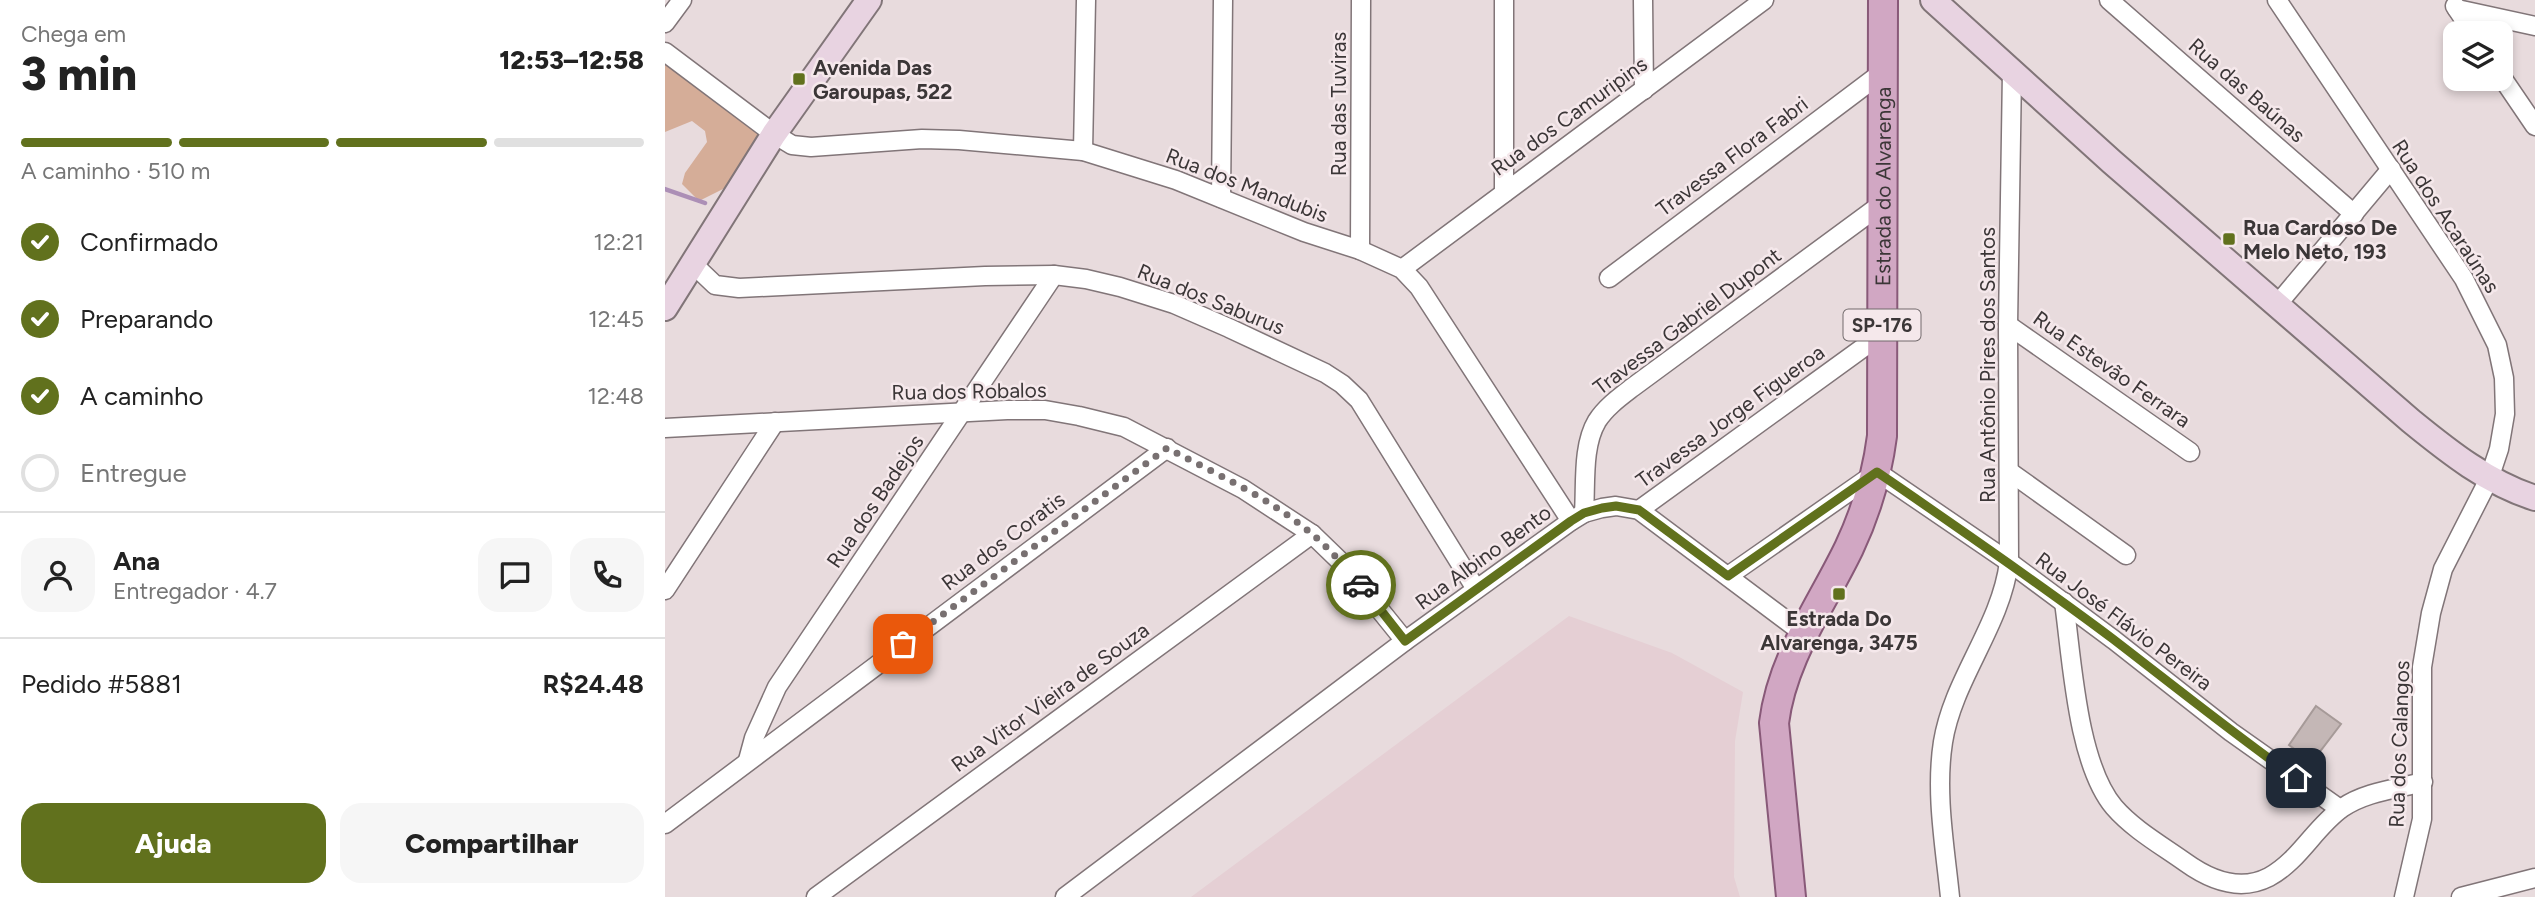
<!DOCTYPE html>
<html lang="pt">
<head>
<meta charset="utf-8">
<style>
  :root { --surface:#fff; --page:#f6f6f6; --text:#222; --muted:#767676; --line:#e0e0e0; --accent:#61711d }
  body { margin:0; font-family:Figtree,sans-serif; background:var(--page); color:var(--text); height:100vh; display:flex; flex-direction:column; font-size:26px; white-space:nowrap }
  * { box-sizing:border-box; margin:0 }
  p { font-size:23px; color:var(--muted) }
  .icon { flex:none; width:38px; height:38px; fill:none; stroke:currentColor; stroke-width:2; stroke-linecap:round; stroke-linejoin:round }
  .map { position:relative; flex:1; overflow:hidden }
  .details { display:flex; flex-direction:column; background:var(--surface); width:665px }
  .details>* { flex:none }
  .controls { position:absolute; left:1778px; top:21px; display:grid; gap:14px }
  .controls a { display:grid; place-items:center; width:70px; height:70px; border-radius:14px; background:var(--surface); box-shadow:0 4px 10px #0003; font-size:35px }
  .pin { position:absolute; display:grid; place-items:center; width:60px; height:60px; color:#fff; margin:-30px; border-radius:14px; box-shadow:0 4px 10px #0006 }
  .courier { position:absolute; display:grid; place-items:center; width:70px; height:70px; margin:-35px; border:5px solid #61711d; border-radius:50%; background:#fff; color:#222; box-shadow:0 2px 9px #0007 }
  .overview em { font-style:normal; font-weight:800 }
  .overview div { display:flex; flex-direction:column-reverse }
  .overview { display:flex; align-items:center; justify-content:space-between; height:119px; padding:0 21px }
  h1 { font-size:46px; font-weight:800; line-height:52px }
  .bar { display:grid; grid-template-columns:repeat(4,1fr); gap:10px 7px; align-content:center; height:84px; padding:0 21px }
  .bar i { height:9px; border-radius:5px; background:var(--line) }
  .bar .current { background:var(--accent) }
  .bar p { grid-column:span 4 }
  .line { display:flex; align-items:center; gap:18px; padding:0 21px; border-top:2px solid var(--line) }
  .line div { flex:1 }
  .round { display:grid; place-items:center; flex:none; width:74px; height:74px; border-radius:21px; background:var(--page) }
  ol { padding:0 21px; list-style:none }
  li { display:flex; align-items:center; gap:21px; height:77px }
  li p { margin-inline-start:auto }
  li .icon { padding:7px; border-radius:50%; background:var(--accent); color:#fff; stroke-width:4 }
  li:last-child { color:var(--muted) }
  li i { width:38px; height:38px; border:4px solid var(--line); border-radius:50% }
  .action { display:flex; gap:14px; margin-top:auto; padding:14px 21px }
  .action a { flex:1; height:80px; border-radius:21px; background:var(--accent); color:#fff; font-size:28px; font-weight:800; line-height:80px; text-align:center }
  .action a+a { background:var(--page); color:var(--text) }
  main { display:flex; flex:1; min-height:0 }
  .map>svg:first-child { display:block }
</style>
</head>
<body>
<main>
<section class="details">
<div class="overview"><div><h1>3 min</h1><p>Chega em</p></div><em>12:53–12:58</em></div>
<div class="bar"><i class="current"></i><i class="current"></i><i class="current"></i><i></i><p>A caminho · 510 m</p></div>
<ol>
<li><svg class="icon" aria-label="check" viewBox="0 0 24 24"><path d="M5 12l5 5 9-10"/></svg>Confirmado<p>12:21</p></li>
<li><svg class="icon" aria-label="check" viewBox="0 0 24 24"><path d="M5 12l5 5 9-10"/></svg>Preparando<p>12:45</p></li>
<li><svg class="icon" aria-label="check" viewBox="0 0 24 24"><path d="M5 12l5 5 9-10"/></svg>A caminho<p>12:48</p></li>
<li><i></i>Entregue</li>
</ol>
<div class="line" style="height:126px"><a class="round"><svg class="icon" aria-label="person" viewBox="0 0 24 24"><circle cx="12" cy="8" r="4"/><path d="M4 21q1-7 8-7t8 7"/></svg></a><div><b>Ana</b><p>Entregador · 4.7</p></div><a class="round"><svg class="icon" aria-label="chat" viewBox="0 0 24 24"><path d="M4 5h16v11H9l-5 4z"/></svg></a><a class="round"><svg class="icon" aria-label="phone" viewBox="0 0 24 24"><path d="M5 4h4l2 5-3 2q2 4 5 5l2-3 5 2v4C11 20 4 13 5 4z"/></svg></a></div>
<div class="line" style="height:91px"><div>Pedido #5881</div><b>R$24.48</b></div>
<div class="action"><a>Ajuda</a><a>Compartilhar</a></div>
</section>
<div class="map">
<svg width="1870" height="897" viewBox="0 0 1870 897">
  <rect width="100%" height="100%" fill="#e8dbdd"/>
  <!-- built -->
  <path fill="#e5cfd4" d="M904,616l103,37 71,39 -8,49 -1,136 6,20h-549z"/>
  <!-- green -->
  <path fill="#d5ad98" d="M0,59l92,67 3,12 -27,46 -34,17 -17,-17 3,-11 22,-31 -2,-11 -13,-10 -27,11z"/>
  <g fill="none" stroke-linecap="round" stroke-linejoin="round">
    <!-- stream -->
    <path stroke="#ac8fb6" stroke-width="4.5" d="M0,189l40,14"/>
  </g>
  <!-- building -->
  <path fill="#c4b7b6" stroke="#a69a98" stroke-width="2" d="M1651,706l25,18 -29,38 -23,-17z"/>
  <g fill="none" stroke-linecap="round" stroke-linejoin="round">
    <defs>
      <g id="street">
        <path d="M839,0v193"/>
        <path d="M978,0l1,90"/>
        <path d="M1444,0l245,214"/>
        <path d="M1612,0l187,279 33,66 7,33 1,36 -6,35 -10,30 -46,90 -12,44 -9,54v152l-18,78"/>
        <path d="M1790,6l18,27"/>
        <path d="M1792,9l78,17"/>
        <path d="M0,23l17,-23"/>
        <path d="M0,52l109,82 18,11 19,2 111,-8 37,1 124,11 93,29 128,52 56,18 42,19 17,18 152,234"/>
        <path d="M1836,76l34,50"/>
        <path d="M418,151l3,-151"/>
        <path d="M556,198l2,-198"/>
        <path d="M695,250l1,-250"/>
        <path d="M28,264l22,21 24,3 246,-12 69,-1 32,4 34,8 54,17 55,24 96,45 17,11 17,16 117,189"/>
        <path d="M737,269l362,-269"/>
        <path d="M944,278l275,-207"/>
        <path d="M1611,306l115,-137"/>
        <path d="M1343,325l182,127"/>
        <path d="M0,428l342,-18h38l34,6 45,11 119,62 69,45 30,29 63,78"/>
        <path d="M1345,472l116,83"/>
        <path d="M974,510l243,-176"/>
        <path d="M919,513c2,-29 -2,-67 13,-92 9,-14 23,-24 36,-34l250,-184"/>
        <path d="M1063,576l149,-104 132,90 105,78 117,92 109,77"/>
        <path d="M0,590l110,-168"/>
        <path d="M1399,602c8,57 13,161 50,205 19,22 47,38 71,55 25,18 55,30 84,15 30,-16 46,-50 73,-69 23,-16 54,-19 81,-26"/>
        <path d="M83,760l6,-22 23,-51 277,-412"/>
        <path d="M0,824l502,-376"/>
        <path d="M151,897l496,-363"/>
        <path d="M400,897l340,-256 166,-120 13,-8 18,-5 14,-2 23,4 164,123"/>
        <path d="M1285,897c-5,-50 -15,-104 -7,-155 10,-63 58,-116 66,-180l-1,-237 4,-253"/>
        <path d="M1796,897l74,-19"/>
      </g>
      <g id="secondary">
        <path d="M1268,0l179,162 299,259c38,31 77,62 124,77"/>
        <path d="M0,308l109,-174 95,-134"/>
      </g>
      <g id="primary">
        <path id="s1" d="M1126,897l-17,-174c8,-65 47,-117 75,-175 17,-36 28,-73 33,-112l1,-436"/>
      </g>
    </defs>
    <!-- street casing -->
    <use href="#street" stroke="#817578" stroke-width="21"/>
    <!-- secondary casing -->
    <use href="#secondary" stroke="#817578" stroke-width="28"/>
    <!-- primary casing -->
    <use href="#primary" stroke="#885978" stroke-width="32"/>
    <!-- street -->
    <use href="#street" stroke="#fff" stroke-width="18"/>
    <!-- secondary -->
    <use href="#secondary" stroke="#e8d3e1" stroke-width="24"/>
    <!-- primary -->
    <use href="#primary" stroke="#d1a7c3" stroke-width="28"/>
  </g>
  <g fill="none" stroke-linecap="round" stroke-linejoin="round">
    <!-- done -->
    <path stroke="#787071" stroke-width="7" stroke-dasharray="0 12.6" d="M238,644l264,-196c49,26 103,50 145,86 18,15 34,34 49,51"/>
    <!-- route -->
    <path stroke="#61711d" stroke-width="9" d="M696,585l44,56 166,-120 13,-8 18,-5 14,-2 23,4 89,66 149,-104c80,55 159,109 236,167 61,47 121,95 183,139"/>
  </g>
  <!-- markers -->
  <g fill="#61711d" stroke="#f5e8eb" stroke-width="2.5">
    <rect x="127" y="72" width="14" height="14" rx="3.5"/>
    <rect x="1557" y="232" width="14" height="14" rx="3.5"/>
    <rect x="1167" y="587" width="14" height="14" rx="3.5"/>
  </g>
  <g text-anchor="middle" dominant-baseline="central" stroke-width="5" stroke-linejoin="round" paint-order="stroke">
    <!-- shield labels -->
    <rect fill="#f5e8eb" stroke="#736b6d" stroke-width="2" x="1178.5" y="309.5" width="77" height="31" rx="5"/>
    <g font-size="19" font-weight="bold" fill="#3b3637">
      <text x="1217" y="325">SP-176</text>
    </g>
    <!-- poi labels -->
    <g font-size="21" font-weight="bold" fill="#3b3637" stroke="#f5e8eb" text-anchor="start">
      <text x="148" y="67">Avenida Das<tspan x="148" dy="24">Garoupas, 522</tspan></text>
      <text x="1578" y="227">Rua Cardoso De<tspan x="1578" dy="24">Melo Neto, 193</tspan></text>
      <text x="1174" y="618" text-anchor="middle">Estrada Do<tspan x="1174" dy="24">Alvarenga, 3475</tspan></text>
    </g>
    <!-- street labels -->
    <g font-size="21" fill="#3b3637" stroke="#f5e8eb">
      <text transform="translate(1582 90) rotate(41)">Rua das Baúnas</text>
      <text transform="translate(673 104) rotate(-90)">Rua das Tuviras</text>
      <text transform="translate(904 116) rotate(-36)">Rua dos Camuripins</text>
      <text transform="translate(1067 156) rotate(-37)">Travessa Flora Fabri</text>
      <text transform="translate(582 185) rotate(21)">Rua dos Mandubis</text>
      <text stroke="none"><textPath href="#s1" startOffset="733">Estrada do Alvarenga</textPath></text>
      <text transform="translate(1781 216) rotate(57)">Rua dos Acaraúnas</text>
      <text transform="translate(546 299) rotate(22)">Rua dos Saburus</text>
      <text transform="translate(1022 321) rotate(-37)">Travessa Gabriel Dupont</text>
      <text transform="translate(1322 365) rotate(-90)">Rua Antônio Pires dos Santos</text>
      <text transform="translate(1447 369) rotate(35)">Rua Estevão Ferrara</text>
      <text transform="translate(304 391) rotate(-1)">Rua dos Robalos</text>
      <text transform="translate(1065 416) rotate(-36)">Travessa Jorge Figueroa</text>
      <text transform="translate(210 501) rotate(-56)">Rua dos Badejos</text>
      <text transform="translate(338 541) rotate(-37)">Rua dos Coratis</text>
      <text transform="translate(818 557) rotate(-36)">Rua Albino Bento</text>
      <text transform="translate(1459 621) rotate(37)">Rua José Flávio Pereira</text>
      <text transform="translate(385 697) rotate(-36)">Rua Vitor Vieira de Souza</text>
      <text transform="translate(1734 744) rotate(-88)">Rua dos Calangos</text>
    </g>
  </g>
</svg>
<div class="controls">
<a><svg class="icon" aria-label="layers" viewBox="0 0 24 24"><path d="M12 4l9 5-9 5-9-5zM3 14l9 5 9-5"/></svg></a>
</div>
<div class="pin" style="left:238px;top:644px;background:#ea580c"><svg class="icon" aria-label="bag" viewBox="0 0 24 24"><path d="M5 8h14l-1 12H6zM9 8a3 3 0 0 1 6 0"/></svg></div>
<div class="pin" style="left:1631px;top:778px;background:#1f2937"><svg class="icon" aria-label="home" viewBox="0 0 24 24"><path d="M3 11l9-7 9 7M6 9v11h12V9"/></svg></div>
<div class="courier" style="left:696px;top:585px"><svg class="icon" aria-label="car" viewBox="0 0 24 24"><path d="M5 17H2v-5l4-1 3-4h7l3 4 3 1v5h-3M9 17h6M6 11h13"/><circle cx="7" cy="17" r="2"/><circle cx="17" cy="17" r="2"/></svg></div>
</div>
</main>
</body>
</html>
